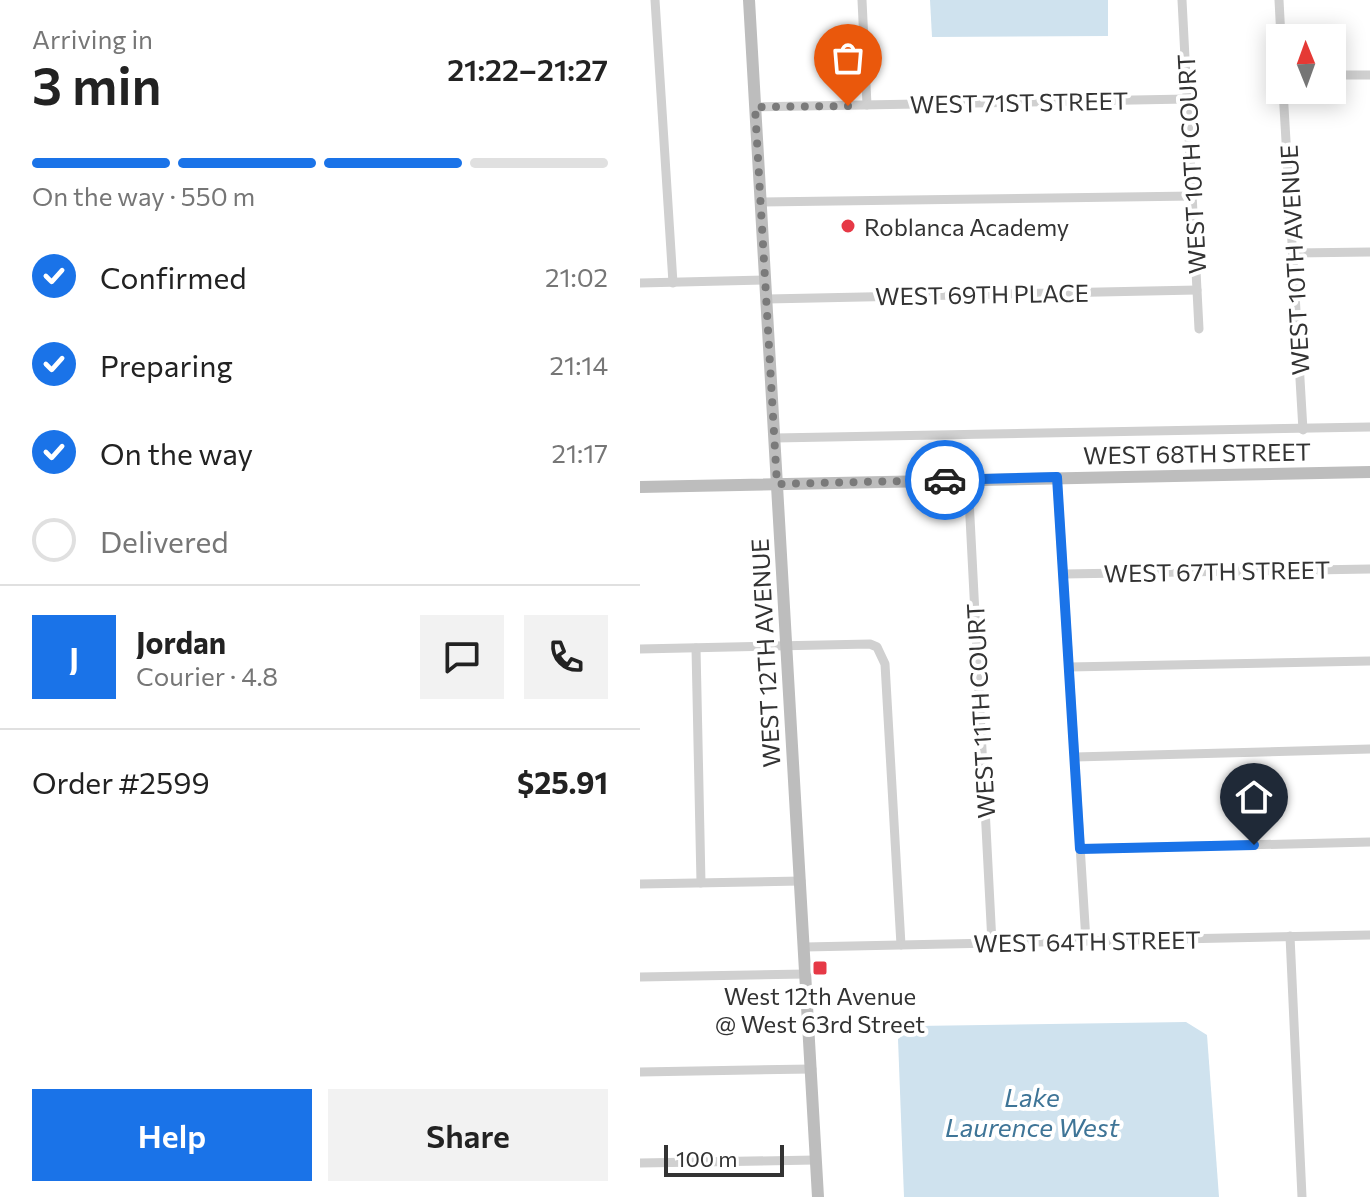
<!DOCTYPE html>
<html lang="en">
<head>
<meta charset="utf-8">
<style>
  :root { --surface:#fff; --page:#f2f2f2; --text:#222; --muted:#767676; --line:#e0e0e0; --accent:#1a73e8 }
  body { margin:0; font-family:Commissioner,sans-serif; background:var(--page); color:var(--text); height:100vh; display:flex; flex-direction:column; font-size:30px; white-space:nowrap }
  * { box-sizing:border-box; margin:0 }
  p { font-size:26px; color:var(--muted) }
  .icon { flex:none; width:44px; height:44px; fill:none; stroke:currentColor; stroke-width:2; stroke-linecap:round; stroke-linejoin:round }
  .map { position:relative; flex:1; overflow:hidden }
  .drawer { display:flex; flex-direction:column; background:var(--surface); width:640px }
  .drawer>* { flex:none }
  .needle { width:52px; rotate:359deg }
  .fabs { position:absolute; left:626px; top:24px; display:grid; gap:16px }
  .fabs a { display:grid; place-items:center; width:80px; height:80px; border-radius:0px; background:var(--surface); box-shadow:0 4px 20px #0003; font-size:40px }
  .scale { position:absolute; left:24px; bottom:20px; width:120px; box-sizing:border-box; padding-left:8px; border:4px solid #333; border-top:0; font-size:22px; line-height:28px; white-space:nowrap; color:#333; -webkit-text-stroke:6px #fff; paint-order:stroke }
  .pin { position:absolute; display:grid; place-items:center; width:68px; height:68px; color:#fff; margin:-82px -34px; border-radius:50% 50% 50% 0; rotate:-45deg; box-shadow:0 0 8px #0007 }
  .pin .icon { rotate:45deg }
  .courier { position:absolute; display:grid; place-items:center; width:80px; height:80px; margin:-40px; border:6px solid #1a73e8; border-radius:50%; background:#fff; color:#222; box-shadow:0 2px 10px #0007 }
  .headline em { font-style:normal; font-weight:600 }
  .headline div { display:flex; flex-direction:column-reverse }
  .headline { display:flex; align-items:center; justify-content:space-between; height:136px; padding:0 32px }
  h1 { font-size:52px; font-weight:600; line-height:60px }
  .bar { display:grid; grid-template-columns:repeat(4,1fr); gap:12px 8px; align-content:center; height:96px; padding:0 32px }
  .bar i { height:10px; border-radius:6px; background:var(--line) }
  .bar .current { background:var(--accent) }
  .bar p { grid-column:span 4 }
  .line { display:flex; align-items:center; gap:20px; padding:0 32px; border-top:2px solid var(--line) }
  .line div { flex:1 }
  .round { display:grid; place-items:center; flex:none; width:84px; height:84px; border-radius:0px; background:var(--page) }
  ol { padding:0 32px; list-style:none }
  li { display:flex; align-items:center; gap:24px; height:88px }
  li p { margin-inline-start:auto }
  li .icon { padding:8px; border-radius:50%; background:var(--accent); color:#fff; stroke-width:4 }
  li:last-child { color:var(--muted) }
  li i { width:44px; height:44px; border:4px solid var(--line); border-radius:50% }
  .cta { display:flex; gap:16px; margin-top:auto; padding:16px 32px }
  .cta a { flex:1; height:92px; border-radius:0px; background:var(--accent); color:#fff; font-size:32px; font-weight:600; line-height:92px; text-align:center }
  .cta a+a { background:var(--page); color:var(--text) }
  main { display:flex; flex:1; min-height:0 }
  .map>svg:first-child { display:block }
</style>
</head>
<body>
<main>
<section class="drawer">
<div class="headline"><div><h1>3 min</h1><p>Arriving in</p></div><em>21:22–21:27</em></div>
<div class="bar"><i class="current"></i><i class="current"></i><i class="current"></i><i></i><p>On the way · 550 m</p></div>
<ol>
<li><svg class="icon" aria-label="check" viewBox="0 0 24 24"><path d="M5 12l5 5 9-10"/></svg>Confirmed<p>21:02</p></li>
<li><svg class="icon" aria-label="check" viewBox="0 0 24 24"><path d="M5 12l5 5 9-10"/></svg>Preparing<p>21:14</p></li>
<li><svg class="icon" aria-label="check" viewBox="0 0 24 24"><path d="M5 12l5 5 9-10"/></svg>On the way<p>21:17</p></li>
<li><i></i>Delivered</li>
</ol>
<div class="line" style="height:144px"><b class="round" style="background:var(--accent);color:#fff">J</b><div><b>Jordan</b><p>Courier · 4.8</p></div><a class="round"><svg class="icon" aria-label="chat" viewBox="0 0 24 24"><path d="M4 5h16v11H9l-5 4z"/></svg></a><a class="round"><svg class="icon" aria-label="phone" viewBox="0 0 24 24"><path d="M5 4h4l2 5-3 2q2 4 5 5l2-3 5 2v4C11 20 4 13 5 4z"/></svg></a></div>
<div class="line" style="height:104px"><div>Order #2599</div><b>$25.91</b></div>
<div class="cta"><a>Help</a><a>Share</a></div>
</section>
<div class="map">
<svg width="730" height="1197" viewBox="0 0 730 1197">
  <rect width="100%" height="100%" fill="#fff"/>
  <!-- water -->
  <g fill="#cfe2ee">
    <path d="M290,0h178v36l-176,1z"/>
    <path d="M546,1022l21,13 12,162h-315l-6,-158 18,-13z"/>
  </g>
  <g fill="none" stroke-linecap="round" stroke-linejoin="round">
    <!-- street -->
    <g stroke="#d0d0d0" stroke-width="9">
      <path d="M15,0l18,283"/>
      <path d="M222,0l5,105"/>
      <path d="M542,0l17,329"/>
      <path d="M639,0l2,38"/>
      <path d="M692,75h38"/>
      <path d="M643,90l20,340"/>
      <path d="M115,107l432,-8"/>
      <path d="M121,202l433,-6"/>
      <path d="M655,253l75,-1"/>
      <path d="M0,283l126,-3"/>
      <path d="M127,299l430,-9"/>
      <path d="M135,438l595,-11"/>
      <path d="M417,477l29,464"/>
      <path d="M328,479l24,464"/>
      <path d="M424,574l306,-5"/>
      <path d="M56,648l5,235"/>
      <path d="M0,649l230,-5 7,3 8,17 16,281"/>
      <path d="M429,667l301,-6"/>
      <path d="M435,757l295,-8"/>
      <path d="M440,849l290,-7"/>
      <path d="M0,884l161,-3"/>
      <path d="M650,936l12,261"/>
      <path d="M165,947l565,-12"/>
      <path d="M0,977l166,-3"/>
      <path d="M0,1072l172,-3"/>
      <path d="M0,1163l175,-3"/>
    </g>
    <!-- secondary -->
    <g stroke="#bdbdbd" stroke-width="12">
      <path d="M109,0l69,1197"/>
      <path d="M0,487l730,-15"/>
    </g>
  </g>
  <g fill="none" stroke-linecap="round" stroke-linejoin="round">
    <!-- done -->
    <path stroke="#7a7a7a" stroke-width="8" stroke-dasharray="0 14.4" d="M208,106l-93,1 22,377 168,-4"/>
    <!-- route -->
    <path stroke="#1a73e8" stroke-width="10" d="M305,480l112,-3 23,372 174,-4"/>
  </g>
  <!-- markers -->
  <g fill="#e63946" stroke="#fff" stroke-width="3">
    <circle cx="208" cy="226" r="8"/>
    <rect x="172" y="960" width="16" height="16" rx="4"/>
  </g>
  <g text-anchor="middle" dominant-baseline="central" stroke-width="8" stroke-linejoin="round" paint-order="stroke">
    <!-- street labels -->
    <g font-size="24" fill="#333" stroke="#fff">
      <text transform="translate(379 102) rotate(-1)">WEST 71ST STREET</text>
      <text transform="translate(551 164) rotate(-93)">WEST 10TH COURT</text>
      <text transform="translate(654 260) rotate(-93)">WEST 10TH AVENUE</text>
      <text transform="translate(342 294) rotate(-1)">WEST 69TH PLACE</text>
      <text transform="translate(557 453) rotate(-1)">WEST 68TH STREET</text>
      <text transform="translate(577 571) rotate(-1)">WEST 67TH STREET</text>
      <text transform="translate(125 653) rotate(-93)">WEST 12TH AVENUE</text>
      <text transform="translate(340 711) rotate(-93)">WEST 11TH COURT</text>
      <text transform="translate(447 941) rotate(-1)">WEST 64TH STREET</text>
    </g>
    <!-- poi labels -->
    <g font-size="24" fill="#333" stroke="#fff" text-anchor="start">
      <text x="224" y="226">Roblanca Academy</text>
      <text x="180" y="995" text-anchor="middle">West 12th Avenue<tspan x="180" dy="28">@ West 63rd Street</tspan></text>
    </g>
    <!-- water labels -->
    <g font-size="26" font-style="italic" fill="#3f7597" stroke="#fff">
      <text x="392" y="1096">Lake<tspan x="392" dy="30">Laurence West</tspan></text>
    </g>
  </g>
</svg>
<div class="fabs">
<a><svg class="needle" viewBox="-14 -14 28 28"><path d="M0-13l5 13h-10z" fill="#e53935"/><path d="M0 13l5-13h-10z" fill="#767676"/></svg></a>
</div>
<div class="scale">100 m</div>
<div class="pin" style="left:208px;top:106px;background:#ea580c"><svg class="icon" aria-label="bag" viewBox="0 0 24 24"><path d="M5 8h14l-1 12H6zM9 8a3 3 0 0 1 6 0"/></svg></div>
<div class="pin" style="left:614px;top:845px;background:#1f2937"><svg class="icon" aria-label="home" viewBox="0 0 24 24"><path d="M3 11l9-7 9 7M6 9v11h12V9"/></svg></div>
<div class="courier" style="left:305px;top:480px"><svg class="icon" aria-label="car" viewBox="0 0 24 24"><path d="M5 17H2v-5l4-1 3-4h7l3 4 3 1v5h-3M9 17h6M6 11h13"/><circle cx="7" cy="17" r="2"/><circle cx="17" cy="17" r="2"/></svg></div>
</div>
</main>
</body>
</html>
